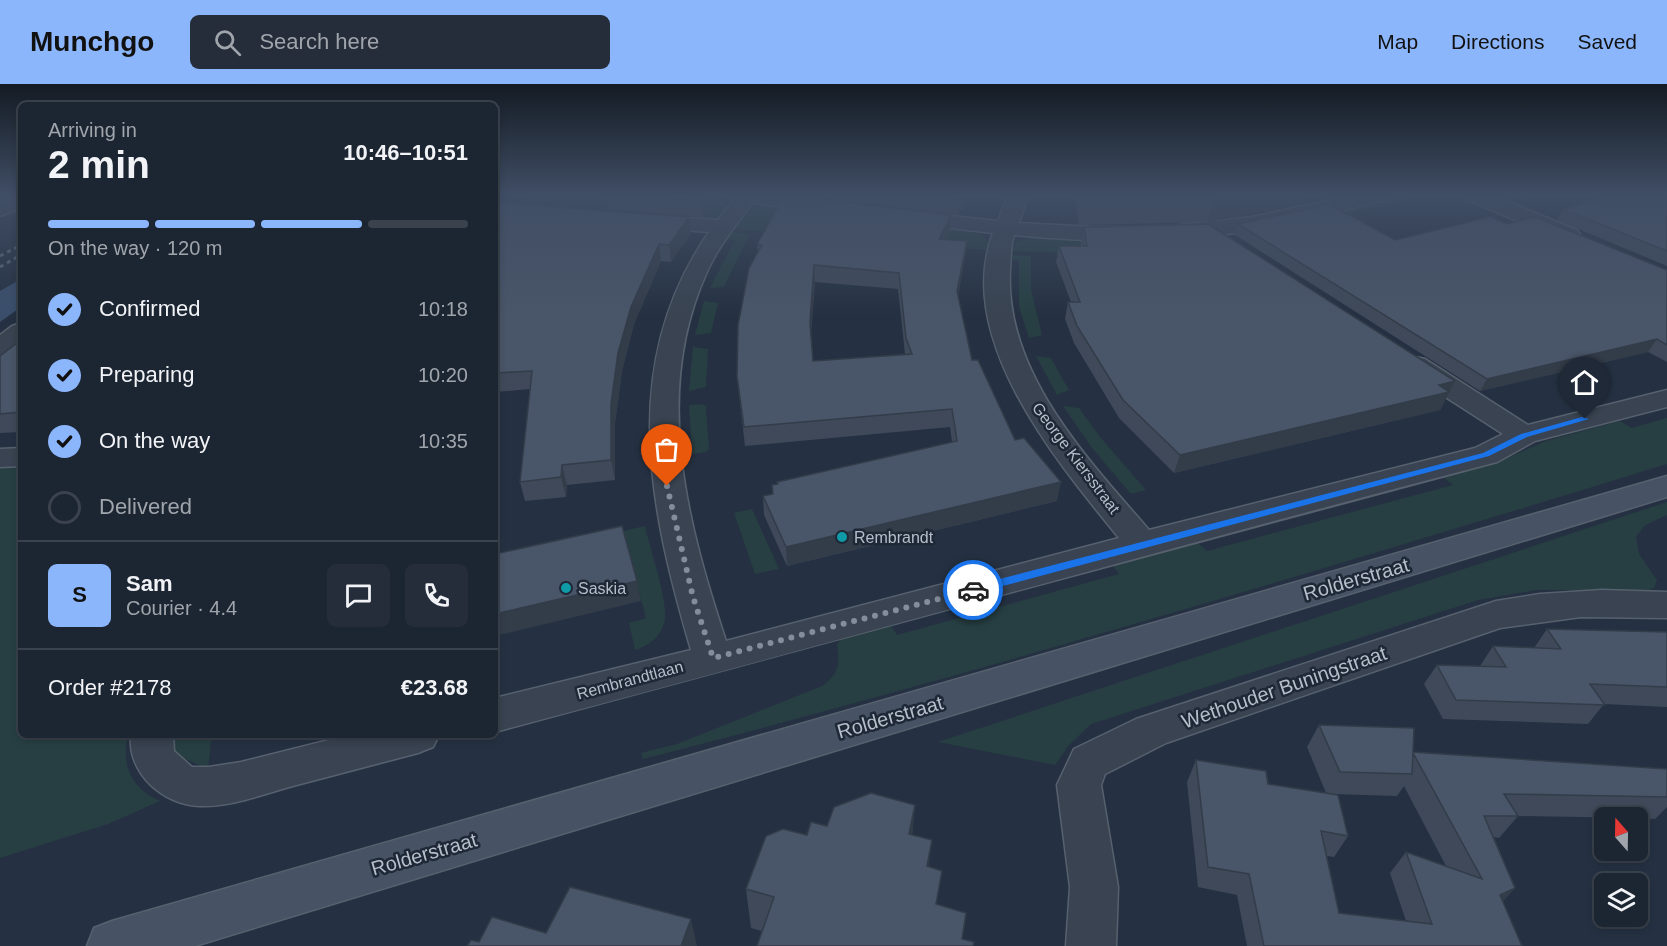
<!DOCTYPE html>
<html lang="en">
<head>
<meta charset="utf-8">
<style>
  :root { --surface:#1c2532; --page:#252d3a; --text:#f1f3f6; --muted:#a0a5ac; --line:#3a424d; --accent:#8cb6fb }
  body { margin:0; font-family:Arial,sans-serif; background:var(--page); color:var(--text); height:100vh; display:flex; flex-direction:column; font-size:22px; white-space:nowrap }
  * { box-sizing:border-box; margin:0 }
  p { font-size:20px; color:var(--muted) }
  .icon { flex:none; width:33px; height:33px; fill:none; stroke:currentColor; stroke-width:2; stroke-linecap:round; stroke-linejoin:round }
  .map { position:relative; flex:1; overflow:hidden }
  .panel { position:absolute; left:18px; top:18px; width:480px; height:636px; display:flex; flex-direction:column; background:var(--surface); border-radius:9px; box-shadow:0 3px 9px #0003,0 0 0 2px var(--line) }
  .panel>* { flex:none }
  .needle { width:39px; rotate:340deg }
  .buttons { position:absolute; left:1594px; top:723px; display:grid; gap:12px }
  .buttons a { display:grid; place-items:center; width:54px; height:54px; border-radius:9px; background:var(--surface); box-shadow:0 3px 9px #0003,0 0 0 2px var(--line); font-size:30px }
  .pin { position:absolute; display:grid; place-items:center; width:51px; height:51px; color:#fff; margin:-62px -26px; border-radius:50% 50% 50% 0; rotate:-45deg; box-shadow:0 0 6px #0007 }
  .pin .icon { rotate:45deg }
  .courier { position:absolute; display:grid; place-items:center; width:60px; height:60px; margin:-30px; border:4px solid #1a73e8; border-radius:50%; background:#fff; color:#222; box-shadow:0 2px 8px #0007 }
  .headline em { font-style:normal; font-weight:600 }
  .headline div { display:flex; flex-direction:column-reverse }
  .headline { display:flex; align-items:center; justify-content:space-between; height:102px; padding:0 30px }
  h1 { font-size:39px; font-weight:600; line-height:45px }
  .bar { display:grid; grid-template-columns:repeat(4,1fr); gap:9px 6px; align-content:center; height:72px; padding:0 30px }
  .bar i { height:8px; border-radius:4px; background:var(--line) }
  .bar .on { background:var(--accent) }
  .bar p { grid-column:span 4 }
  .line { display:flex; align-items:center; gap:15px; padding:0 30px; border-top:2px solid var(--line) }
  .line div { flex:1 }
  .round { display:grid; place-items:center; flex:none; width:63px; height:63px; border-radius:9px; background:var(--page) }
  ol { padding:0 30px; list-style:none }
  li { display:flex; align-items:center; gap:18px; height:66px }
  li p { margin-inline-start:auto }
  li .icon { padding:6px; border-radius:50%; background:var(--accent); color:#111; stroke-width:4 }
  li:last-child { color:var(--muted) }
  li i { width:33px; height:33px; border:3px solid var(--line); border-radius:50% }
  header { display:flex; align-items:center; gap:36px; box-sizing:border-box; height:84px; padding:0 30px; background:var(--accent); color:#111 }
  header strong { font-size:28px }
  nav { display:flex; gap:33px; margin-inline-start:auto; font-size:21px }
  .search { width:420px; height:54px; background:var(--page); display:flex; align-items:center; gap:15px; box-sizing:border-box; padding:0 21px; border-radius:9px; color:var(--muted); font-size:22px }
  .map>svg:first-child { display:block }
</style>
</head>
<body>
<header>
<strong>Munchgo</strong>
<div class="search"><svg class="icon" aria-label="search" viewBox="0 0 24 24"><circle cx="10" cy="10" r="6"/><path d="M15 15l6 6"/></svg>Search here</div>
<nav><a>Map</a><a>Directions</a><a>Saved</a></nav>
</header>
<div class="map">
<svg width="1667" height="862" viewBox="0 0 1667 862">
  <rect width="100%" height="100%" fill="#253142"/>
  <!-- green -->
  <g fill="#273f43">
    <path d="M527,111h169l24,4 7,7 -11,18 -202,-17z"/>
    <path d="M1410,111h23l-127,29 -8,-3z"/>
    <path d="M778,122l77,33 -122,-10c13,-19 23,-24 45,-23z"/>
    <path d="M894,136l75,11 14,5 5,6v8l-98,-8z"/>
    <path d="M731,148l19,2 -26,53 -14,1 25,-48 -8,-1z"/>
    <path d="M1034,153l11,-1 61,3 -27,14 -68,-2 5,-9z"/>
    <path d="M1011,171l20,1v34l11,45 -13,3 -10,-31v-47l-9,-1z"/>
    <path d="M704,217l14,2 -7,30 -16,2z"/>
    <path d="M693,263l15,2 -2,38 -17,4z"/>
    <path d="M1036,272l15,2 18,32 -12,5z"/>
    <path d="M702,320l4,2 3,43 -3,3 -14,2 -3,-49z"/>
    <path d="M1063,322l16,2 21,29 46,53 -15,4 -39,-46z"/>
    <path d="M1667,334v46c-339,104 -680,207 -1024,295l-2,-6 36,-9 145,-58c17,-12 18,-22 15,-41l5,-8 48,-13 7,11 222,-61 -7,-9 86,-22 9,8 246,-66 -10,-8 53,-14 50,-22 74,-20 12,7z"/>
    <path d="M21,381v270h107c-7,31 3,53 32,66l-52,23 -108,34v-392z"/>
    <path d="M1667,418v13l-23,11 -8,11 3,17 18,26 -3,8 -5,2h-112l-59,10 -387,124 -22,21 -14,20 -117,-23z"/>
    <path d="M752,425l27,60 -24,5 -21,-61z"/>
    <path d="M645,442c5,23 20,66 20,87 1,19 -13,32 -30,37l-6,-27 17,-5 -23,-87z"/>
    <path d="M172,651h40l-4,34 -31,-14 -5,-12z"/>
  </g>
  <!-- water -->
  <path fill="#3a4e6b" d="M21,195v28l-21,15v-31z"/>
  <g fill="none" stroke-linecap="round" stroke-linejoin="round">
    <defs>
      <g id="street">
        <path d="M21,111v13l-21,8v-13z"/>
        <path d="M723,111h59l44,6 7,2 3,4 -3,4 -7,2 -74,-10c-16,22 -34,44 -45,69 -55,120 -20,251 19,369l393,-103c-62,-76 -166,-200 -126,-305l-86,-10 -7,-2 -3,-4 3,-4 7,-2 91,10 10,-26h20l-9,28 76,4 75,-1 82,-9 103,-22h37l-3,4c-53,13 -106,28 -161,35 -70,9 -143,8 -214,1 -4,12 -3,24 -4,36 -5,102 77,187 139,259l326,-82 28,-14 -98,-63 -3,-6 3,-6 10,-2 10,2 103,66 139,-35v17l-132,34 -38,21c-335,87 -667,182 -1002,270v-34l196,-48c-42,-143 -73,-287 18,-418l-64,-5 -7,-2 -4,-4 4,-4 7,-2 73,5 15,-19z"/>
        <path d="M1463,111h28l86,35 3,5 -3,5h-16l-95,-41z"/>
        <path d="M21,239v21l-12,10 -9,2v-21l12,-9z"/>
        <path d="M21,364v18l-21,1v-18z"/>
        <path d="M1602,506l65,2v26l-86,-1 -81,11 -334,115 -61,31 -4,11 17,102 -2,59h-50l4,-59 -13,-102 17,-36 62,-30 360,-118 44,-7z"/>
        <path d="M131,651h42l1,16 18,16h17l32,-5 108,-27h90l-6,12 -15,6c-43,11 -86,23 -129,34 -28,8 -59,20 -89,19 -37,-1 -73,-33 -69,-71z"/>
      </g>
      <path id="secondary" d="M1667,392v21l-1472,449h-108l7,-18 18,-7z"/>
    </defs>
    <!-- street casing -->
    <use href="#street" stroke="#57616e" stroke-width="3"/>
    <!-- secondary casing -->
    <use href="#secondary" stroke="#57616e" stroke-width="3"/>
    <!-- street -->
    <use href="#street" fill="#394351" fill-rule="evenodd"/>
    <!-- secondary -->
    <use href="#secondary" fill="#475264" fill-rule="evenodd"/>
    <!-- rail -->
    <g stroke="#5b6778" stroke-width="3" stroke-dasharray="4 4" stroke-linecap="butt">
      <path d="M0,172l21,-11"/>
      <path d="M0,183l21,-12"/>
    </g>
  </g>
  <!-- wall -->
  <g fill="#3f4959" fill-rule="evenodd">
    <path d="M606,111h112l-16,22 -94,-8z"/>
    <path d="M800,111h168l-10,20z"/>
    <path d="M1075,111h232l-3,9 -96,18 -129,3z"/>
    <path d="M1667,111v71l-110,-46 6,-11z"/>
    <path d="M495,126l196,23 -20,29 -10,-1 -27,63 -12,47 -7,52v57l-48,5 -1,12 -41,4 -5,-19 10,-93 -35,3z"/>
    <path d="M1238,140l157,16 112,-16 160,46v92l-19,-10 -168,39 -245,-156z"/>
    <path d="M1084,143l371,154 -15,29 -266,63 -55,-55 -45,-75 -9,-24 3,-17h3l-15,-40 3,-16h22v-3z"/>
    <path d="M950,147l-5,9 22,1 -2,16 -7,38 14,65 43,80 42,61 -270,65 -23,-51 -1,-19 9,-2v-9l5,-1v-2l175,-40 -2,-15 -205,19 -8,-70 21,-124 -1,-8zM815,198l83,7 7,65 -92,7 -2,-28z"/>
    <path d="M21,256v92l-21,1v-77z"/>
    <path d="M1547,545l120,3v75l-63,-3 -16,20 -145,-5 -19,-35 13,-19 43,1 13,-20 41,2z"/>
    <path d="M1319,641l94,27 254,17v38l-12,12 -17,-1 -120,-2 -19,22 -5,-1 21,51 -12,13 19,45h-275l-10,-51 -39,-8 -11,-105 9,-22 72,24 58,9 -19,-46zM1404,702l42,80 -40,-14 -16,21 16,48 -67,-8 -12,-57 7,1 14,-21 -14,-42 63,2z"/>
    <path d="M915,721l-3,30 17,32 -167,64 -11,-3 -5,-39 61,-54 20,-9z"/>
  </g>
  <!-- shaded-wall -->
  <g fill="#333c49">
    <path d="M705,111h13l-16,22 -1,-16z"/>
    <path d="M961,111h7l-10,20 1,-16z"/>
    <path d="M1215,111h92l-3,9 -96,18z"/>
    <path d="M951,131l-1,16 -12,24 1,-16z"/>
    <path d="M689,133l2,16 -20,29 -2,-17z"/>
    <path d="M967,157l-2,16 -9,51 1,-17z"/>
    <path d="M659,160l2,17 -27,63 -12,47 -7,52v57l-4,-20v-56l7,-51 13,-46z"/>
    <path d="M814,181l1,17 -5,58v-17z"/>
    <path d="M1657,255l-9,13 -168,39 7,-12z"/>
    <path d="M1455,297l-15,29 -266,63 6,-18z"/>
    <path d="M562,381l5,20 -1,12 -5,-20z"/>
    <path d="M1061,398l-4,19 -270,65 -1,-19z"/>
    <path d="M637,497l4,20 -146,35v-22z"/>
    <path d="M915,721l-4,40 -2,-11z"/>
    <path d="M932,756l-5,40v-14z"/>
    <path d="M942,787l-6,39v-6z"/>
    <path d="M1515,804l-20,21 5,-14z"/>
    <path d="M691,835l6,27h-16z"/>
  </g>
  <!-- building -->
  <g fill="#495568" stroke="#333c49" stroke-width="1.5" fill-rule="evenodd">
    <path d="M628,111h77l-4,6z"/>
    <path d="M785,111l166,20 -12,24 28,2 -10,50 15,69h6l37,80 9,-2 37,44 -275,65 -23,-51 10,-2 -1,-9 6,-1 -1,-2 180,-41 -5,-32 -208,18 -7,-51 1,-51 11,-57 13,-23 -5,-1zM814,181l85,8 7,65 6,16 -99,7 -3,-38z"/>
    <path d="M929,111h32l-2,4z"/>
    <path d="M1614,111h53v56l-104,-42z"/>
    <path d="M503,119l186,14 -20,28 -10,-1 -28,63 -13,46 -7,51v56l-49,5 -1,12 -41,5 12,-111 -37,2v-163z"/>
    <path d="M1329,120l66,36 95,-23 17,7 28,-7 132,53v75l-10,-6 -170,40 -249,-155z"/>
    <path d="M1208,140l247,157 -16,4 10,7 -269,63 -57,-55 -46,-74 -9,-24h12l-21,-56h28l-3,-19z"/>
    <path d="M21,256v72l-21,2v-58z"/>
    <path d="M622,442l15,55 -142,33v-60z"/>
    <path d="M1547,545l120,3v55l-77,-3 15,21 -149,-5 -19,-35 69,2 -13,-21 68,3z"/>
    <path d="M1319,641l95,3 -1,24 254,17v28l-163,-3 14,22h-34l31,72 -15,7 22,51h-258l-15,-72 -41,-7 -12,-107 70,11 2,13 70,11 10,41 -27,-5 18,82 93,11 -26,-72 76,27 -69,-126 -1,21 -72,-2z"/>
    <path d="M871,709l44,12 -6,29 23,6 -5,26 15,5 -6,33 30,9 -4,26 12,3 -1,4h-216l17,-49 -28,-8 20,-53 17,-7 24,6 4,-13 16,4 7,-19z"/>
    <path d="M570,803l121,32 -10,27h-214l4,-6 8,2 13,-25 54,16z"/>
  </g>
  <!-- sky -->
  <linearGradient id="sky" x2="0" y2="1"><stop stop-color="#141b24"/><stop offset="0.48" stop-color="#404e65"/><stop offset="1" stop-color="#404e65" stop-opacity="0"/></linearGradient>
  <rect width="1667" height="232" fill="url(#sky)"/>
  <!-- route -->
  <path fill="#1a73e8" d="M1582,333l7,2 -62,18 -38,19 -516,138 -6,-4 6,-4 510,-133 38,-19z"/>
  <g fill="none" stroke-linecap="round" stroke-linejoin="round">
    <!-- done -->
    <path stroke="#838d9b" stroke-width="6" stroke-dasharray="0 10.8" d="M667,402l26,111 20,61 260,-68"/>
  </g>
  <!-- markers -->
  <g fill="#0f9aa8" stroke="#1e2836" stroke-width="2">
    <circle cx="842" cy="453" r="6"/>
    <circle cx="566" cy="504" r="6"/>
  </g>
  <g text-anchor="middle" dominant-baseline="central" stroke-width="5" stroke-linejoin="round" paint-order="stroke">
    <!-- street labels -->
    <g font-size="16" fill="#b6becb" stroke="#1e2836">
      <text transform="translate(1076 374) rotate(53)">George Kiersstraat</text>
      <text transform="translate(630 596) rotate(-15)">Rembrandtlaan</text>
    </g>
    <!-- poi labels -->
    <g font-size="16" fill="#b6becb" stroke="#1e2836" text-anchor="start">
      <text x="854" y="453">Rembrandt</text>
      <text x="578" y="504">Saskia</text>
    </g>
    <!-- near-street labels -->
    <g font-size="20" fill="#b6becb" stroke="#1e2836">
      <text transform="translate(1356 495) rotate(-16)">Rolderstraat</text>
      <text transform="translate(1284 603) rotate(-19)">Wethouder Buningstraat</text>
      <text transform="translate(890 633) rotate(-16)">Rolderstraat</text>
      <text transform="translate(424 770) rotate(-16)">Rolderstraat</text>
    </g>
  </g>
</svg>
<div class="buttons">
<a><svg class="needle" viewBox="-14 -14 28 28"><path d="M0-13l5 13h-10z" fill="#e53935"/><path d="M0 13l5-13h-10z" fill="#a0a5ac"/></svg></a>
<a><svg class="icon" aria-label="layers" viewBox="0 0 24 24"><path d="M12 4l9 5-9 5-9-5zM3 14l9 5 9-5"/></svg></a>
</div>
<div class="pin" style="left:667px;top:402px;background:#ea580c"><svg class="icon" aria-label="bag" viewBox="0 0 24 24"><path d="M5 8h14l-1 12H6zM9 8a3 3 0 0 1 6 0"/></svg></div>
<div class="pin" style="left:1585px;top:335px;background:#1f2937"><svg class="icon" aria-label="home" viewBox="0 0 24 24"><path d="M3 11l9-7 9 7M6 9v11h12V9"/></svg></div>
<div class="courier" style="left:973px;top:506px"><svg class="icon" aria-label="car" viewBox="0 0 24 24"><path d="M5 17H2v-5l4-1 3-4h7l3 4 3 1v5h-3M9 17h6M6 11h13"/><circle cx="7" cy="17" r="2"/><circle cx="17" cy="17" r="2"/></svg></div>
<section class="panel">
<div class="headline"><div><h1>2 min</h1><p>Arriving in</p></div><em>10:46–10:51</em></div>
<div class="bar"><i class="on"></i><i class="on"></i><i class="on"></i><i></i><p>On the way · 120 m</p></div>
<ol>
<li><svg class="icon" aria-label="check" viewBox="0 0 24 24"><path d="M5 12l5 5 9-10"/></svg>Confirmed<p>10:18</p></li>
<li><svg class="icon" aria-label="check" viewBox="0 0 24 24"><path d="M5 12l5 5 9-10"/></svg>Preparing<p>10:20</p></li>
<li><svg class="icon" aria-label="check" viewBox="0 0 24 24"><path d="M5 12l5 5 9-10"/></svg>On the way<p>10:35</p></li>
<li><i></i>Delivered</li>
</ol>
<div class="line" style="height:108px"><b class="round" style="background:var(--accent);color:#111">S</b><div><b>Sam</b><p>Courier · 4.4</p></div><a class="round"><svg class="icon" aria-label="chat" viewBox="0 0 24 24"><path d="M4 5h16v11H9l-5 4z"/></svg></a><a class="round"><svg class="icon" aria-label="phone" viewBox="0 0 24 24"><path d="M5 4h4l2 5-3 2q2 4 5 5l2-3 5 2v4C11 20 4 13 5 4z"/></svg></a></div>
<div class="line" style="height:78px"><div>Order #2178</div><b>€23.68</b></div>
</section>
</div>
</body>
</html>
